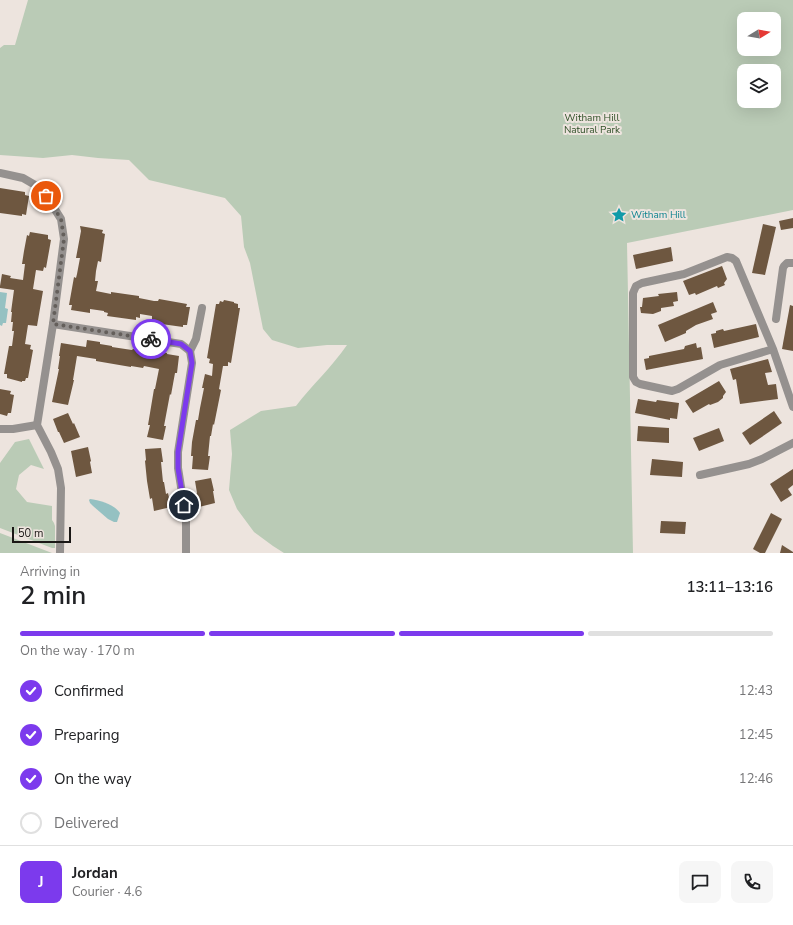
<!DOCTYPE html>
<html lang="en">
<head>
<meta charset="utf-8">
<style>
  :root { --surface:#fff; --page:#f6f6f6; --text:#202124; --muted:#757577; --line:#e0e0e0; --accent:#7c3aed }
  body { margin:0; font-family:"Nunito Sans",sans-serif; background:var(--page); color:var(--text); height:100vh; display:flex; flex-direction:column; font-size:15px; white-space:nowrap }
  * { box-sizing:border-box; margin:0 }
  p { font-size:13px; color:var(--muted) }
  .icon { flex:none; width:22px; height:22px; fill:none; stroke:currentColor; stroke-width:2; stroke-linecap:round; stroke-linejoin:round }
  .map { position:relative; height:553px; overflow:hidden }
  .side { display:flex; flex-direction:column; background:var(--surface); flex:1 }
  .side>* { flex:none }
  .needle { width:26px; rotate:79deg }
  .tools { position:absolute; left:737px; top:12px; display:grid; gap:8px }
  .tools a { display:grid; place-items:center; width:44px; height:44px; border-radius:8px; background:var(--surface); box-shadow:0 4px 16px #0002; font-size:20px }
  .scale { position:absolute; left:12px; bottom:10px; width:59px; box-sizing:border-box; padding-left:4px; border:2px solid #1a1715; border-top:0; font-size:11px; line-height:14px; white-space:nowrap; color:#1a1715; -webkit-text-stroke:3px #ede4de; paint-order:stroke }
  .pin { position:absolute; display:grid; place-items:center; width:34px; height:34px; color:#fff; margin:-17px; border:2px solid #fff; border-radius:50%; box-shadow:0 1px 4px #0007 }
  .courier { position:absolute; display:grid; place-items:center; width:40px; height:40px; margin:-20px; border:3px solid #7c3aed; border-radius:50%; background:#fff; color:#222; box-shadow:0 1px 5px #0007 }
  .overview em { font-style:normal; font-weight:600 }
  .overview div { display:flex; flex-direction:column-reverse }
  .overview { display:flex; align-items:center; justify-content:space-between; height:68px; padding:0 20px }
  h1 { font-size:26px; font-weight:600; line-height:30px }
  .bar { display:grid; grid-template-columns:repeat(4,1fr); gap:6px 4px; align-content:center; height:48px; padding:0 20px }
  .bar i { height:5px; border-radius:3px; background:var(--line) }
  .bar .current { background:var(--accent) }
  .bar p { grid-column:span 4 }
  .line { display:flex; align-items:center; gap:10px; padding:0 20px; border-top:1px solid var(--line) }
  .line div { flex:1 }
  .round { display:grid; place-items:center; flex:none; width:42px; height:42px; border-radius:8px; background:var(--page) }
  ol { padding:0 20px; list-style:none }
  li { display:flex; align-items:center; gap:12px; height:44px }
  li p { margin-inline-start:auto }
  li .icon { padding:4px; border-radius:50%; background:var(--accent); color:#fff; stroke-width:4 }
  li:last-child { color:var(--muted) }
  li i { width:22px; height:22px; border:2px solid var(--line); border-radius:50% }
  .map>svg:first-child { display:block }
</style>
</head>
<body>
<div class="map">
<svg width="793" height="553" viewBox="0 0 793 553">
  <rect width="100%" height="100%" fill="#ede4de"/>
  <!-- green -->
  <g fill="#bacbb6" fill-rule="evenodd">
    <path d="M28,0h765v210l-166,33 6,310h-349l-11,-7 -19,-14 -17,-23 -8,-19 3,-36 -2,-24 31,-19 35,-5c16,-21 36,-39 51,-61h-20l-29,3 -26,-8 -9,-11 -13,-66 -6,-16 -3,-31 -16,-18 -76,-18 -20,-20 -31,-2 -26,-3 -29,3 -43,-3v-107l4,-3h11zM744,19h30v30h-30zM744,71h30v30h-30z"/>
    <path d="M29,439l15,30 -13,-4 -12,10 -3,14 11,13 25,4v14l2,3 1,3v22h-3l-52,-20v-65l15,-21z"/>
    <path d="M0,533l52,20h-52z"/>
  </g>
  <!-- water -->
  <g fill="#95c1c2">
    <path d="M0,292l7,1 -2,15 3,1 -2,14h-3l-1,3 -2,-1z"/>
    <path d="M90,499c10,1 25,6 30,14l-3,9h-3l-6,-3 -15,-13 -3,-3 -1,-3z"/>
  </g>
  <!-- building -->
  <g fill="#6e5740">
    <path d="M0,188l25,4v3l4,1 -3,19 -4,-1v2l-22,-3z"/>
    <path d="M793,218v10l-12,2 -2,-9z"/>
    <path d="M763,224l13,3 -11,48 -13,-2z"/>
    <path d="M80,226l23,4 -1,3 3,1 -4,28 -3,-1 -2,10 -1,10h3l-2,10 15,3v-2l28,4v2l15,3h4l1,-2 28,5 -1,3h4l-3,18h-4v2l-29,-4 1,-3h-3v-4l-12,-2v4l-4,-1v3l-29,-4 1,-3 -4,-1v-1l-14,-2v4l-19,-3 1,-5h-3l5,-28 2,1 1,-4 3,-16h-4l5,-27z"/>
    <path d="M30,232l18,3v4l3,1 -5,28 -2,-1 -1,4 -7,-1 -3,19 10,2 -6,35 -9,-1 -3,19 6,1 -1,4 3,1 -5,28h-2l-1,3h-3v1l-15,-4v-4h-3l5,-28h3l2,-15h-2l1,-9h-2l1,-10h-1l3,-22 -14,-2v-2l2,-12 9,2 -1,2 13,2 2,-16h-3l2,-13 3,-16 2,1z"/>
    <path d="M671,247l2,14 -37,8 -3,-14z"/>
    <path d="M722,266l5,13 -3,4 1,2 -7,3 -1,-2 -21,9 -1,-2 -6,2 -6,-14z"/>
    <path d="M677,292l1,9 -5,1 1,4 -13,2v3l-8,3 -12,-1 -1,-6h2l1,-9 16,-2 -1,-2z"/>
    <path d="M224,300l10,2v1l4,1v4h2l-9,55 -3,-1v4h-5l-4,23 2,1 -7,35 -1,-1 -2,12h-1l-2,20h2l-2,14 -16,-1 1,-13h-2l1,-14 4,-22h2l2,-12 4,-20h-2l3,-14 7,2 1,-12 -4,-1 1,-4 -3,-1 9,-54h3l1,-3 3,1z"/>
    <path d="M713,302l4,10 -6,2 2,5 -17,6 -10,6v2l-21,9 -7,-17z"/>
    <path d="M790,305l3,1v45l-11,-2z"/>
    <path d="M756,324l3,13 -45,11 -3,-14 5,-1v-2l7,-2 1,2z"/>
    <path d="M87,340l13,2v2l12,2v1l20,3 1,-1 21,3v-1l13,2v1l12,2 -2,17h-2l-4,22 -1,-1 -6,32h2l-3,14 -16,-3 3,-12h-2l6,-36h1l4,-20 -15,-3 -1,2 -12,-2v1l-35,-6v-2l-19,-3 -4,24h1l-6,25 -16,-3 7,-33h-1l2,-13h-1l2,-13 25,4z"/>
    <path d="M696,343l1,5 4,-1 2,12 -57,11 -2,-11 5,-1v-2l35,-7 1,-3z"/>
    <path d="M768,359l4,13 -7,1 3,12 8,-1 2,15 -38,5 -4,-25 -3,1 -3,-11z"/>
    <path d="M719,381l7,11 -3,4v2l-5,4 -8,3 -1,-1 -16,9 -8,-12z"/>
    <path d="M0,389l11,2 -1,3 4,1 -3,18h-3l-1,3 -7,-2z"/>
    <path d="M638,399l18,3 1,-2 22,3 -2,16 -7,-1v2l-35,-7z"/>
    <path d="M774,411l8,12 -32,22 -8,-12z"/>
    <path d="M68,413l5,11 1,-1 6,14 -16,6 -5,-11h-1l-5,-13z"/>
    <path d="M638,426l31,2v15l-32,-2z"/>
    <path d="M719,428l5,13 -25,10 -6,-13z"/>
    <path d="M88,447l3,14 -1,1 2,11 -16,4 -5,-26z"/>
    <path d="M161,448l2,14h-2l2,20h1l2,12 2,-1 3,14 -17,4 -2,-13 -2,1 -3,-18 -2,-20 1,-1 -1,-11z"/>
    <path d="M652,459l31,3 -1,15 -32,-2z"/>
    <path d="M793,469v16l-5,4 4,6 -11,7 -11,-18z"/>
    <path d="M211,478l3,13h-1l2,12 -16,4 -3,-13 1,-1 -2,-12z"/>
    <path d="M771,513l11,6 -17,34h-5l-7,-4z"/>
    <path d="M661,521l25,1 -1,12 -25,-1z"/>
    <path d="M782,545l11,7v1h-13z"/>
  </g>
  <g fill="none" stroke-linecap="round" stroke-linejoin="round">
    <!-- street -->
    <g stroke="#95918f" stroke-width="8">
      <path d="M0,173l23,5 19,11 19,30 3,20 -11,85 -16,101 14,27 7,17 3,19 -1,65"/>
      <path d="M776,319l7,-51 1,-2 3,-3h6"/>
      <path d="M53,324l128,20 9,7 2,12 -14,89v16l8,50v35"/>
      <path d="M773,349l-53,16 -42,24 -6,2 -32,-7 -4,-2 -3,-5v-84l3,-7 6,-3 42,-9 43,-17 5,1 4,3 37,88 20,58"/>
      <path d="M190,351l6,-12 6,-31"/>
      <path d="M0,429h13l24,-4"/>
      <path d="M700,475l49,-11 13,-5 31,-16"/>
    </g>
  </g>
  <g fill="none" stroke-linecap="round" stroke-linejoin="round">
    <!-- done -->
    <path stroke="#645f5b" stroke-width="4" stroke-dasharray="0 7.2" d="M46,196l15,23 3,20 -11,85 98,15"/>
    <!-- route -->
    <path stroke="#7c3aed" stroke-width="5" d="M151,339l30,5 9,7 2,12 -14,89v16l6,37"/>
  </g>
  <!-- icons -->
  <defs>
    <symbol id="sight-bare" viewBox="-9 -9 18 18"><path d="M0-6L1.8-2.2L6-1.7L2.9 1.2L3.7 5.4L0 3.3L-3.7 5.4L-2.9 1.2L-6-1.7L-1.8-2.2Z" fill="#0f9aa8" stroke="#ede4de" stroke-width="2.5" paint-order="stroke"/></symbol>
  </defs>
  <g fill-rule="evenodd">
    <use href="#sight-bare" x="608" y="204" width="22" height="22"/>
  </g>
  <g text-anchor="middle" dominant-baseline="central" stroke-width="4" stroke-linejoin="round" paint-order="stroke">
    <!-- park labels -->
    <g font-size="10" fill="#2d4e25" stroke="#ede4de">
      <text x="592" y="118">Witham Hill<tspan x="592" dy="12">Natural Park</tspan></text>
    </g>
    <!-- culture labels -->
    <g font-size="10" fill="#0d838f" stroke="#ede4de" text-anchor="start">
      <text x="631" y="215">Witham Hill</text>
    </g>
  </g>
</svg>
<div class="tools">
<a><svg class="needle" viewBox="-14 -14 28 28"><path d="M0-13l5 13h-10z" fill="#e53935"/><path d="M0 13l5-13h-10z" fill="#757577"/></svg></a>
<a><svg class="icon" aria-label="layers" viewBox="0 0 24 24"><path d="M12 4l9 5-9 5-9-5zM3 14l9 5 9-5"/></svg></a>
</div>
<div class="scale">50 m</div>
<div class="pin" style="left:46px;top:196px;background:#ea580c"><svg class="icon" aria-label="bag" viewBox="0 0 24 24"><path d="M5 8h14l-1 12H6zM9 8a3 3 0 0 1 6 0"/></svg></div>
<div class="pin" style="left:184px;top:505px;background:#1f2937"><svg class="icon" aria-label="home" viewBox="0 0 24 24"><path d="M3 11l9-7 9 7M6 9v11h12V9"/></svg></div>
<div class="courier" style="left:151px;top:339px"><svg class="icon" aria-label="bike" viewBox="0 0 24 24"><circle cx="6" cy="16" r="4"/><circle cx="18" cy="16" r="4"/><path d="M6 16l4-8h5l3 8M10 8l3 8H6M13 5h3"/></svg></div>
</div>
<section class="side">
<div class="overview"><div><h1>2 min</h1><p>Arriving in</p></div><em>13:11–13:16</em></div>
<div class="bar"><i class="current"></i><i class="current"></i><i class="current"></i><i></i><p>On the way · 170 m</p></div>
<ol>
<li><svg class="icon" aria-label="check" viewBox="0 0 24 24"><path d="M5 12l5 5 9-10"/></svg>Confirmed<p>12:43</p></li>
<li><svg class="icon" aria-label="check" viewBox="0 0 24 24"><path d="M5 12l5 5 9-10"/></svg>Preparing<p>12:45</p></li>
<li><svg class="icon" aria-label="check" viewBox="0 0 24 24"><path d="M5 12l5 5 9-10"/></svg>On the way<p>12:46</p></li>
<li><i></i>Delivered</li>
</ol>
<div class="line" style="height:72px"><b class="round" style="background:var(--accent);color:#fff">J</b><div><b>Jordan</b><p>Courier · 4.6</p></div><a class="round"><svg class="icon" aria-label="chat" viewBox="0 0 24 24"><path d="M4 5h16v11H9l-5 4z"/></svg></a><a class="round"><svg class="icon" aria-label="phone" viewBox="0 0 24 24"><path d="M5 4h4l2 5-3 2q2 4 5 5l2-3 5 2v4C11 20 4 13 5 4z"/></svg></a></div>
</section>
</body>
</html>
